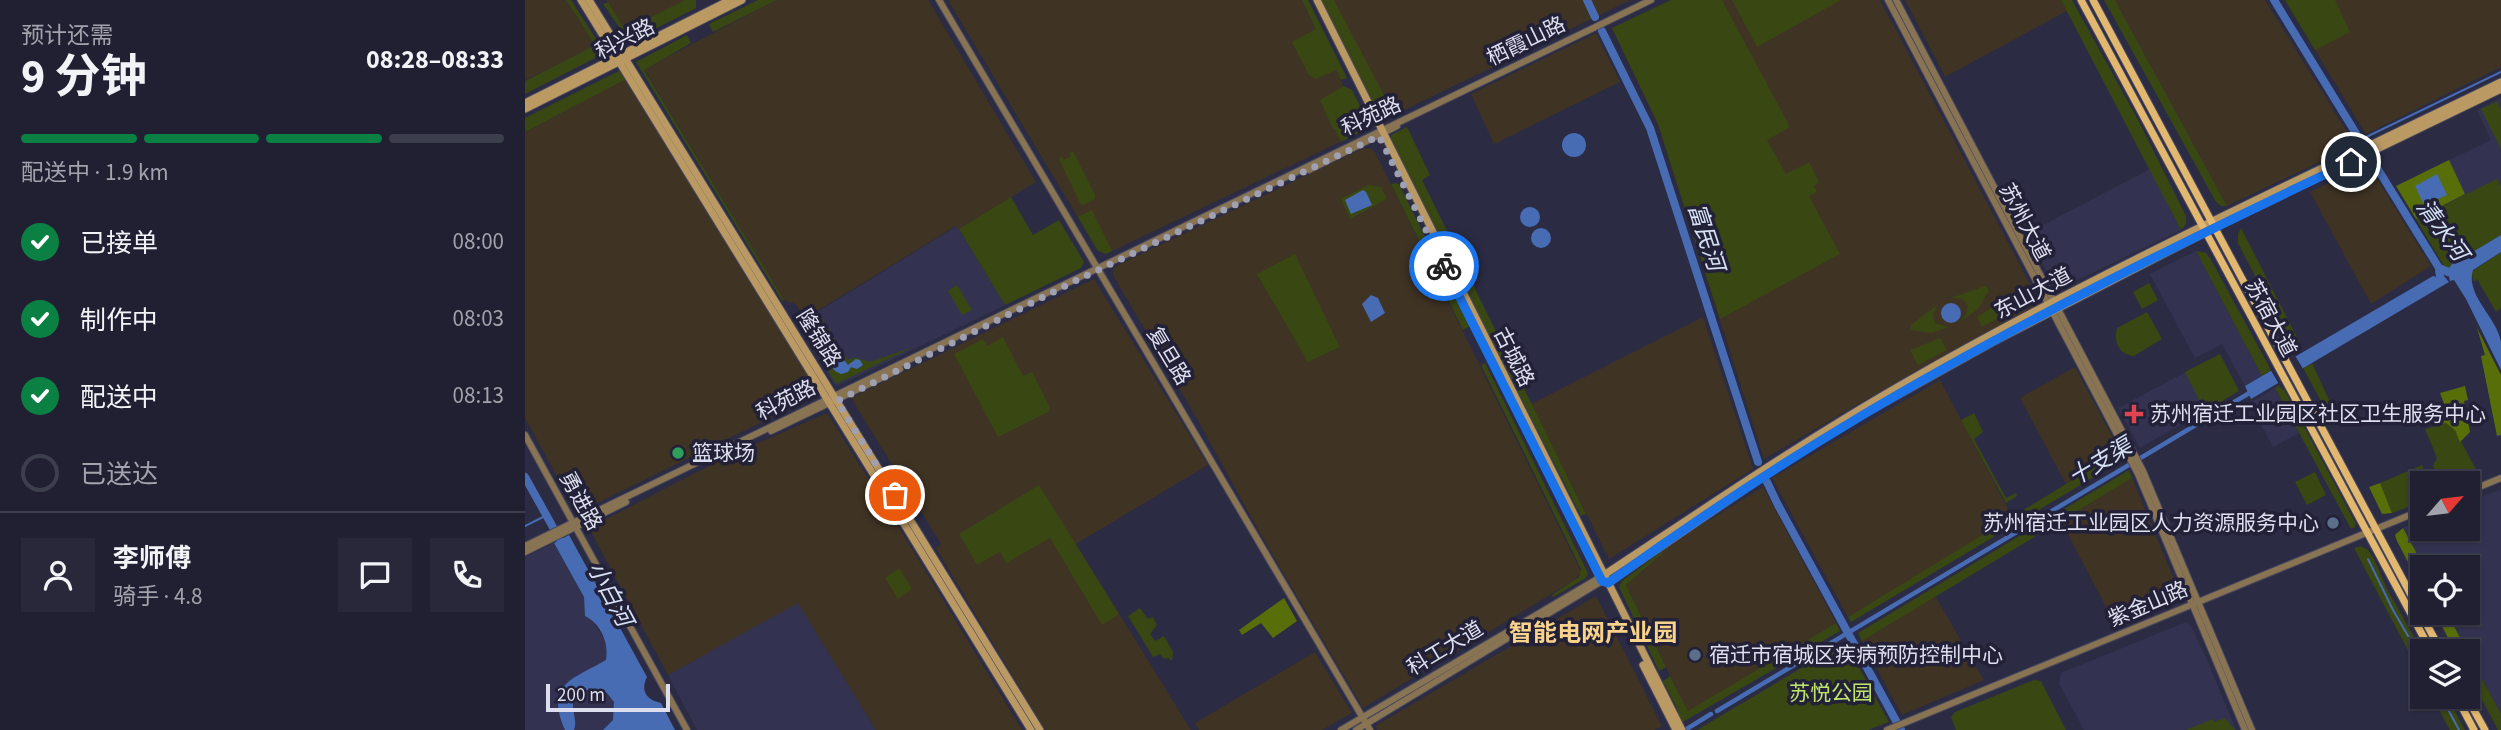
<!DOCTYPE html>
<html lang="zh">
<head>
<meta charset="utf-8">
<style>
  :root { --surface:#202032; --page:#28283a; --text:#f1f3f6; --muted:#a2a3ac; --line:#3d3e4d; --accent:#0b8043 }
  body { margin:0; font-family:"Source Sans 3","Noto Sans SC",sans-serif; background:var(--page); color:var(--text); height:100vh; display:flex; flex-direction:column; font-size:26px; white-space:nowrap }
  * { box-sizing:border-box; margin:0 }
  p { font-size:23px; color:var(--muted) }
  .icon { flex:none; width:38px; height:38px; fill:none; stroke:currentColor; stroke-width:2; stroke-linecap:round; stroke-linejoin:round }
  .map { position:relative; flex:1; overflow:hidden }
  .panel { display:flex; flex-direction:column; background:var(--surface); width:525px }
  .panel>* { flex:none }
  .needle { width:46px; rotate:62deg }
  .tools { position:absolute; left:1885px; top:471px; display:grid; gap:14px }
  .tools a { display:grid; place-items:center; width:70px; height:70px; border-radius:0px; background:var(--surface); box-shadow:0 2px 5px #0004,0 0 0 2px var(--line); font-size:35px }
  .scale { position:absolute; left:21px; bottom:18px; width:124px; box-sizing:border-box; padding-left:7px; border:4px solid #dedfee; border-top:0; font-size:19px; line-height:24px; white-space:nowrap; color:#dedfee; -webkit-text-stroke:5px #222138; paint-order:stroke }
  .pin { position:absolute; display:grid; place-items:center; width:60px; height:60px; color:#fff; margin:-30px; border:4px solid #fff; border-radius:50%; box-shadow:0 2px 7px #0007 }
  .courier { position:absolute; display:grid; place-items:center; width:70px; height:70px; margin:-35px; border:5px solid #1a73e8; border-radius:50%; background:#fff; color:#222; box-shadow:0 2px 9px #0007 }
  .overview em { font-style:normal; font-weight:700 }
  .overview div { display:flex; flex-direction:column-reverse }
  .overview { display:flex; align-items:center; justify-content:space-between; height:119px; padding:0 21px }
  h1 { font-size:46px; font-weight:700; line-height:52px }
  .bar { display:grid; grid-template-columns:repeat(4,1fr); gap:10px 7px; align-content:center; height:84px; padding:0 21px }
  .bar i { height:9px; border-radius:5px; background:var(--line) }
  .bar .current { background:var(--accent) }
  .bar p { grid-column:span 4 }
  .line { display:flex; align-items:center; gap:18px; padding:0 21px; border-top:2px solid var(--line) }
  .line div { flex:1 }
  .round { display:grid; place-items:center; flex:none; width:74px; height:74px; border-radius:0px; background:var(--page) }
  ol { padding:0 21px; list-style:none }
  li { display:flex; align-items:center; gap:21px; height:77px }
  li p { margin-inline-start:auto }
  li .icon { padding:7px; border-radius:50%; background:var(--accent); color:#fff; stroke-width:4 }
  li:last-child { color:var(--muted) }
  li i { width:38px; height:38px; border:4px solid var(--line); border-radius:50% }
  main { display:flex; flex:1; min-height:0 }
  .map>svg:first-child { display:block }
</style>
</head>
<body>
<main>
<section class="panel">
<div class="overview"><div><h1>9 分钟</h1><p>预计还需</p></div><em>08:28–08:33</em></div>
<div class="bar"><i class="current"></i><i class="current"></i><i class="current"></i><i></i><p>配送中 · 1.9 km</p></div>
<ol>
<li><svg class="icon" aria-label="check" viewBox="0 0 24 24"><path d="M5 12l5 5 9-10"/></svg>已接单<p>08:00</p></li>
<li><svg class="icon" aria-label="check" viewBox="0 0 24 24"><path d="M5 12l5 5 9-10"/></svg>制作中<p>08:03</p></li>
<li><svg class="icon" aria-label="check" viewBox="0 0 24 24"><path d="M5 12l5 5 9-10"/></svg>配送中<p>08:13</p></li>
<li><i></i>已送达</li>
</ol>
<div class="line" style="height:126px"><a class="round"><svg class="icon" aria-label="person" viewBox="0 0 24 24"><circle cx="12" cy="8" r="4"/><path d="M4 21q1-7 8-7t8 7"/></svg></a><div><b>李师傅</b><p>骑手 · 4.8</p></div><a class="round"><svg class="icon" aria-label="chat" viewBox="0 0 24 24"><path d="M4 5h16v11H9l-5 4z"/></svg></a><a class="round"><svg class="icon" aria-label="phone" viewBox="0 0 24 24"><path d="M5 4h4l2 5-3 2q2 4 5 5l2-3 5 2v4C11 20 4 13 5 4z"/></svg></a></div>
</section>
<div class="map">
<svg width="1976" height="730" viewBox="0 0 1976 730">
  <rect width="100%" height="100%" fill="#2b2b43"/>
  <!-- built -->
  <g fill="#333351">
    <path d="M1976,98v127l-60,34 -45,-73 95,-46 -14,-30z"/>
    <path d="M1625,169l31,61 -124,60 -31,-56z"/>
    <path d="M432,226l48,79 -169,82 -32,-52 2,-16z"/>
    <path d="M1671,251l66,125 -17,10 -23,-42 -27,14 -45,-84z"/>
    <path d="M1695,354l19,37 -99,57 -22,-40z"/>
    <path d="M1750,388l24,45 -26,14 -23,-44z"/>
    <path d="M1976,489v225l-54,-101 20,-1v-45h-43l-21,-39 19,-8v8h45l1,-26z"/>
    <path d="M29,543l30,54 1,19 9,6 14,24 39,84h-122v-173z"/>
    <path d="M273,602l78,128h-179l-29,-55z"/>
    <path d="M1661,622l5,4 16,34 29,70h-152l-25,-47 2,-10z"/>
  </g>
  <!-- industrial -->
  <g fill="#3f3324" fill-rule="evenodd">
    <path d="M0,0h41l29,45 -70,35z"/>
    <path d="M81,0h79l-60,30z"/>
    <path d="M252,0h151l108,182 -77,47 -3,-3 -150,92 -11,-14 -11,-4 -140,-231z"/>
    <path d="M423,0h354l63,130 -259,124 -8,-3z"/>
    <path d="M799,0h306l-238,116 -6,1z"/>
    <path d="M1146,0h209l160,303 -142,78 -134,78 -106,-335 -46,-96z"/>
    <path d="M1380,0h156l6,11 -122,66z"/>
    <path d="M1590,0h150l90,145 -128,61z"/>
    <path d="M1760,0h216v67l-135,67z"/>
    <path d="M1071,33l24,49 -126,62 -23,-50z"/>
    <path d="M100,80l194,314 -238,117h-5l-51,-93v-286z"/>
    <path d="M839,148l8,1 3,3 206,420 -6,8 -212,128 -102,-173 -65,-118 -83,-142v-6l5,-4zM789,294l26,53 -32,15z"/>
    <path d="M1833,169l7,9 9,-4 57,92 -60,38 -61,-112z"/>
    <path d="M569,279l114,186 -132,79 115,186h-146l-109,-182 5,-4 -90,-146z"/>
    <path d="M1178,317l50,152 -144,90 -78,-155z"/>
    <path d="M1550,367l45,84 -54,33 -46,-86z"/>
    <path d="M1415,380l73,138 -165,99 -76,-139z"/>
    <path d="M302,413l70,111 125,206h-146l-78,-127 -130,72 -79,-147 135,-70z"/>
    <path d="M1607,478l49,118 -4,6 -61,24 -55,-105z"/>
    <path d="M1238,487l73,136 -148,89 -62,-127 53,-46z"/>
    <path d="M1071,596l66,130 -8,4h-277l-2,-4z"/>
    <path d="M1410,596l49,84 -82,35 -40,-74z"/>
    <path d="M790,652l37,61 -30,17h-123l-4,-7z"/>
  </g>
  <!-- green -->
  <g fill="#394713">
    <path d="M41,0h5l34,53 -80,41v-13l70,-36z"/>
    <path d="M160,0h11v8l-65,33 -3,-1 -25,-36 5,-2 17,28z"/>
    <path d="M233,0h19l-64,32 -4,-8z"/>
    <path d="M777,0h6l39,78 -6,2 -5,-10 -20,9 -7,-4 -17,-33 24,-13z"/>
    <path d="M796,0h13l60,114 -10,4 -7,-6z"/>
    <path d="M1146,0h51l68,127 -23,13 19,34 23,-12 10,20 -5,4 3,6 -8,4 31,58 -120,65 -62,-195 -46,-96z"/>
    <path d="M1207,0h109l-84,47z"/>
    <path d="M1536,0h11l66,120 48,96v8l-5,6z"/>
    <path d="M1579,0h11l112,206h-6l-5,-4z"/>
    <path d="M1760,0h50l15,32 -35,18z"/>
    <path d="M162,35l4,8 -47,27 140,230 -2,1 -146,-239z"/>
    <path d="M94,71l6,9 -100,52v-14z"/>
    <path d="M819,86l8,4 17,34 -4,6 -24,12 -6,-13h-2l-13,-29z"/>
    <path d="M1972,101l4,9v39l-20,-40z"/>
    <path d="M882,127l23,48 -8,5 27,55 -9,5 -49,-101v-4z"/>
    <path d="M548,151l22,44v4l-12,6 -3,-2 -21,-44 3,-3 2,4 7,-4 -2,-3z"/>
    <path d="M1972,179l4,7v49l-35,21 -11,3 -6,10 -5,-3 -28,-47z"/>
    <path d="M871,183l3,1 39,79 -6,4 -41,-83z"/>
    <path d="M843,185l13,2 5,10 -1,3 -35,19 -9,-20z"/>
    <path d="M486,197l22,38 26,-15 25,42 -3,6 -76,37 -46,-76z"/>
    <path d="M567,210l20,41 -6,3 -8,-3 -20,-34z"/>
    <path d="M1716,228l60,117 -8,5 -55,-107v-9z"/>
    <path d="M927,242l134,272 -5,2 -136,-268z"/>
    <path d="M1671,251l10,2 4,5 61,112 -9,6z"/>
    <path d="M1976,252v56l-5,4 -19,-33 -3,3 -3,-10z"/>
    <path d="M770,254l45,93 -32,15 -51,-88z"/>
    <path d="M920,280l4,4 21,42 -7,4 -23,-47z"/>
    <path d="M1624,283l9,17 -16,9 -9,-17z"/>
    <path d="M432,285l15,25 -10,5 -14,-24z"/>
    <path d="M1460,286l4,4 -11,19 -19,14 7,-8 2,-10 -6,-6 -11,-1z"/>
    <path d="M1481,298l7,12 -31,17 -5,-10z"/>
    <path d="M1412,305l-4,9 2,9 13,4 7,-2 -24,8 -20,-3v-5z"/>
    <path d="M1622,312l15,27 -28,17c-15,-1 -21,-15 -17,-28z"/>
    <path d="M295,315l28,45 5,-3 17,5 43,-15 -77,37 -31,-51 2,-10z"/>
    <path d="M478,337l20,39 9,-4 18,36 -2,4 -50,25 -44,-83 29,-15 4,7z"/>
    <path d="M1415,338l7,12 -29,15 -8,-15z"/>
    <path d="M1695,354l19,37 -34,20 -20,-39z"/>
    <path d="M960,363l103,210 -2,5 -33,19 -1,-2 27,-18 2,-8 -100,-204z"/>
    <path d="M1787,363l23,50 -6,3 -26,-48z"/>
    <path d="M1754,385l3,5 2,-1 72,135 -1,3 -4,2 -76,-141z"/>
    <path d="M1449,413l9,19 -9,7 32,59 10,-5 1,3 -11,7 -45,-83z"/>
    <path d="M1921,423l9,7 26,49 -13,6 -35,-2 -1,-3 3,-2 1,-6 -3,-6 4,-8 -12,-29z"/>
    <path d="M1595,451l4,8 -273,163 -3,-5z"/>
    <path d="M1897,465l8,18h-8v19l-30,11 -12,-30z"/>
    <path d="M1604,470l3,8 -270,163 -4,-8z"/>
    <path d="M1790,472l11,23 -19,10 -12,-23z"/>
    <path d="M514,485l80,129 -17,11 -52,-87 -44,25 -6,-11 -23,13 -18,-31z"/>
    <path d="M1154,539l-53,46 40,82 -7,4 -40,-84 3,-6z"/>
    <path d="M1836,546l7,4 6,9 13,30 35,62v26l-68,-129z"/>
    <path d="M374,568l13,21 -14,10 -13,-21z"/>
    <path d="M615,608l8,11 5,-2 4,8 -7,9 5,7 9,-5 9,16 -1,9 -4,-3 -4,1 -4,-5 -7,3 -25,-41z"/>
    <path d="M1311,623l4,8 -159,92 -4,-15 -14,-27 7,-5 18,35z"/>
    <path d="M1320,642l44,80 -21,8h-171z"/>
    <path d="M1950,666l26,48v16h-3l-30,-57v-3z"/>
    <path d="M1509,680l7,1 2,4 23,45h-110l-5,-13 4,-5z"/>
    <path d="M1907,697h15l18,33h-15z"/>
    <path d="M1700,718l10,12h-49l27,-11 1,3z"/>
  </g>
  <!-- forest -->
  <g fill="#586f09">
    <path d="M1924,160l16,34 -49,25 -20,-33z"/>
    <path d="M1952,328l24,47v60l-4,1 -16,-80 4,-1z"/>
    <path d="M1940,386l3,14 -4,1 6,31 -10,10 -5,-12 -9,-7 -9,2 1,-6 10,-5 -8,-21z"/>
    <path d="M1855,483l12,30 -10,1 -13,-27z"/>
    <path d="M1878,528l21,39 -2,22 -25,-48 -2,-6z"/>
    <path d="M759,598l13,23 -24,17 -12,-15 -19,12 -3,-5z"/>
    <path d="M1910,613h12l20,38h-12z"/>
  </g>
  <!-- water -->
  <g fill="#476cb4">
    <circle cx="1049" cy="145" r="12"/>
    <path d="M1912,174l10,21 -23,10 -9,-19z"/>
    <path d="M838,190l3,2 6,13 -21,9 -6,-14z"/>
    <circle cx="1005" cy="217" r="10"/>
    <circle cx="1016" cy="238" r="10"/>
    <path d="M1976,235v17l-28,18c-8,25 24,47 28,72 0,9 0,19 0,28l-35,-71 -12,-19 -4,1 -2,-7 -4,-2v4l5,6 -198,117 -6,-13 188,-110 3,1 -1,-7 9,-4 5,2 6,-8 11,-4z"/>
    <path d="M846,295l7,3 7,15 -14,9 -9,-18z"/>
    <circle cx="1426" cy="313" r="10"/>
    <path d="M312,356h4l7,9 8,-6 4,1 3,5 -6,4 -6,-2 -3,5 -7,2 -6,-3 -5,-7z"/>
    <path d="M44,535l78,142c-7,14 0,23 14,26l14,27h-72l10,-10 1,-18 -7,-9c-10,-4 -25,-5 -33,3 -4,12 4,24 0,34h-9c-20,-47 7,-50 41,-70 3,-17 -5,-36 -21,-44l-1,-19 -30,-54z"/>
  </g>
  <!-- pier -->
  <path fill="#2b2b43" d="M1769,354l11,18 -25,14 -11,-19z"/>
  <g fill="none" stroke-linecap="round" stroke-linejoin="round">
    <!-- stream -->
    <g stroke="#476cb4" stroke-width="2">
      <path d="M1835,140l141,-68"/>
      <path d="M0,526l22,-11"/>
      <path d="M1843,559l25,51 29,50"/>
      <path d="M1916,696l18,34"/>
    </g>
    <!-- canal -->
    <g stroke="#476cb4" stroke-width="4.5">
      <path d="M1192,711l534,-319"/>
      <path d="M1160,730l26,-16"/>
    </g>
    <!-- river -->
    <g stroke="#476cb4" stroke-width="8">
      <path d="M1062,0l8,17"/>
      <path d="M1749,0l86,140"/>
      <path d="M1077,31l48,97 108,334"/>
      <path d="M1849,163l65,105 9,4"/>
      <path d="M0,477l34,61"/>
      <path d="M1242,482l11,23 123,225"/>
    </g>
    <defs>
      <g id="tertiary">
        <path d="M414,0l431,730"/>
        <path d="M1363,0l250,474 107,256"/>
        <path d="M1371,0l247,471 109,259"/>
        <path d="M784,170l88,-44"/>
        <path d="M246,431l129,-62"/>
        <path d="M0,435l162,295"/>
        <path d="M1942,492l34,-14"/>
        <path d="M0,546l1126,-546"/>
        <path d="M0,552l101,-50"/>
        <path d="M816,730l263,-155"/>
        <path d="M831,730l246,-149 6,2"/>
        <path d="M1362,730l535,-220"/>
      </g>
      <g id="secondary">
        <path d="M56,0l450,730"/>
        <path d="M64,0l451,730"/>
        <path d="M792,0l365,730"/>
        <path d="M0,103l205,-103"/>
        <path d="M0,109l217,-109"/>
        <path d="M1079,575c100,-66 199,-134 302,-193 193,-111 395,-203 595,-300"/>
        <path d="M1083,583l168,-115 86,-53 131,-73 223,-115 285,-138"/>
        <path d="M1118,665l33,65"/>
      </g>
      <g id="primary">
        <path d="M1556,0l350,651"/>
        <path d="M1568,0l348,651"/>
        <path d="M1931,696l18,34"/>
        <path d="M1941,696l19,34"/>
      </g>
    </defs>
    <!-- tertiary casing -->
    <use href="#tertiary" stroke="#48485e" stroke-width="8"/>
    <!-- secondary casing -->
    <use href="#secondary" stroke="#48485e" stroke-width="9"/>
    <!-- primary casing -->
    <use href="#primary" stroke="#48485e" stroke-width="9"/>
    <!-- tertiary -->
    <use href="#tertiary" stroke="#887352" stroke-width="6"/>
    <!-- secondary -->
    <use href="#secondary" stroke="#bb9963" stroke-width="7"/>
    <!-- primary -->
    <use href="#primary" stroke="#e2b76f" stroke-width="7"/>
  </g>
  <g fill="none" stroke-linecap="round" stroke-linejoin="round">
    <!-- done -->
    <path stroke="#9fa0b2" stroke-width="7" stroke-dasharray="0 12.6" d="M370,495l-58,-94 236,-119 306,-146 65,130"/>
    <!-- route -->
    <path stroke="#1a73e8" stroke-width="9" d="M919,266l156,311 2,4 6,2c82,-59 166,-115 253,-167 158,-94 324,-175 490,-254"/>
  </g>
  <!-- markers -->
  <path fill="#e0444e" stroke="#222138" stroke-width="2.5" d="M1605.5 403.5h7v7h7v7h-7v7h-7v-7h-7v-7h7z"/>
  <circle fill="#2e9e5b" stroke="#222138" stroke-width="2.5" cx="153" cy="453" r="7"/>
  <g fill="#5c6f8a" stroke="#222138" stroke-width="2.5">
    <circle cx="1808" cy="523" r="7"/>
    <circle cx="1170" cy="655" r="7"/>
  </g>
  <g text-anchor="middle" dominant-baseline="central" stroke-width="7" stroke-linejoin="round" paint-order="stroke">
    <!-- street labels -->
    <g font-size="21" fill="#dedfee" stroke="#222138">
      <text transform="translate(100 39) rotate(-27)">科兴路</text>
      <text transform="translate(1001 41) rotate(-26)">栖霞山路</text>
      <text transform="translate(846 116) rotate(-25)">科苑路</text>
      <text transform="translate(1500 222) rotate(62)">苏州大道</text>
      <text transform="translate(1508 293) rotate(-28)">东山大道</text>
      <text transform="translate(1746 318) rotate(62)">苏宿大道</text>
      <text transform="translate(294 338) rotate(58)">隆锦路</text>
      <text transform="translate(644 356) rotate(59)">复旦路</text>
      <text transform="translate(989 357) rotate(63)">古城路</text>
      <text transform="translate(261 400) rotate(-27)">科苑路</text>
      <text transform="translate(56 501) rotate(61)">勇进路</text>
      <text transform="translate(1623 604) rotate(-23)">紫金山路</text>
      <text transform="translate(920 648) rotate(-31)">科工大道</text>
    </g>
    <!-- poi labels -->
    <g font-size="21" fill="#dedfee" stroke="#222138" text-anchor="start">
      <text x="1625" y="414">苏州宿迁工业园区社区卫生服务中心</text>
      <text x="167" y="453">篮球场</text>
      <text x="1794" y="523" text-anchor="end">苏州宿迁工业园区人力资源服务中心</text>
      <text x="1184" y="655">宿迁市宿城区疾病预防控制中心</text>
    </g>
    <!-- park labels -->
    <g font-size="21" fill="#c1e46d" stroke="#222138">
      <text x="1306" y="693">苏悦公园</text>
    </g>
    <!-- water labels -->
    <g font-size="23" font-style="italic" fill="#d6e1f5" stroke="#222138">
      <text transform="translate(1917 230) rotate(54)">清水河</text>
      <text transform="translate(1181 237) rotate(72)">富民河</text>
      <text transform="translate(1575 462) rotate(-31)">十支渠</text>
      <text transform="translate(85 594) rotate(62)">小白河</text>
    </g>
    <!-- quarter labels -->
    <g font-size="24" font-weight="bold" fill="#f9d38b" stroke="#222138">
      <text x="1068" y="633">智能电网产业园</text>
    </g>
  </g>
</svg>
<div class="tools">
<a><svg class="needle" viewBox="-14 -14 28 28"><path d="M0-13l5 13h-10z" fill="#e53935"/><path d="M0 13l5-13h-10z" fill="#a2a3ac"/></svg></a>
<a><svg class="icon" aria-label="locate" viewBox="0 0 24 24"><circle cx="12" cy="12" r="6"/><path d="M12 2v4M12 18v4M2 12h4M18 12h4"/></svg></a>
<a><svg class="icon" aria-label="layers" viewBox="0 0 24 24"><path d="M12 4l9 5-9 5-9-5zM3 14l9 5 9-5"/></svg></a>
</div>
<div class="scale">200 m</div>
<div class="pin" style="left:370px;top:495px;background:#ea580c"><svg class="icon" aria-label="bag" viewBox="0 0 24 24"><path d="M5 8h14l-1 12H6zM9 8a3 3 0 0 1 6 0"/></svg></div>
<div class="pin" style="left:1826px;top:162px;background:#1f2937"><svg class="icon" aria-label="home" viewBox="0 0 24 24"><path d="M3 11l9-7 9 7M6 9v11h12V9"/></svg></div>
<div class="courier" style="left:919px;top:266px"><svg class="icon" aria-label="bike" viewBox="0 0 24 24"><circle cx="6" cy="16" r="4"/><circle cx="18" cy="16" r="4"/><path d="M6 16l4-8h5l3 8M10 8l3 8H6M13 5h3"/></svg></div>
</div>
</main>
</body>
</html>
